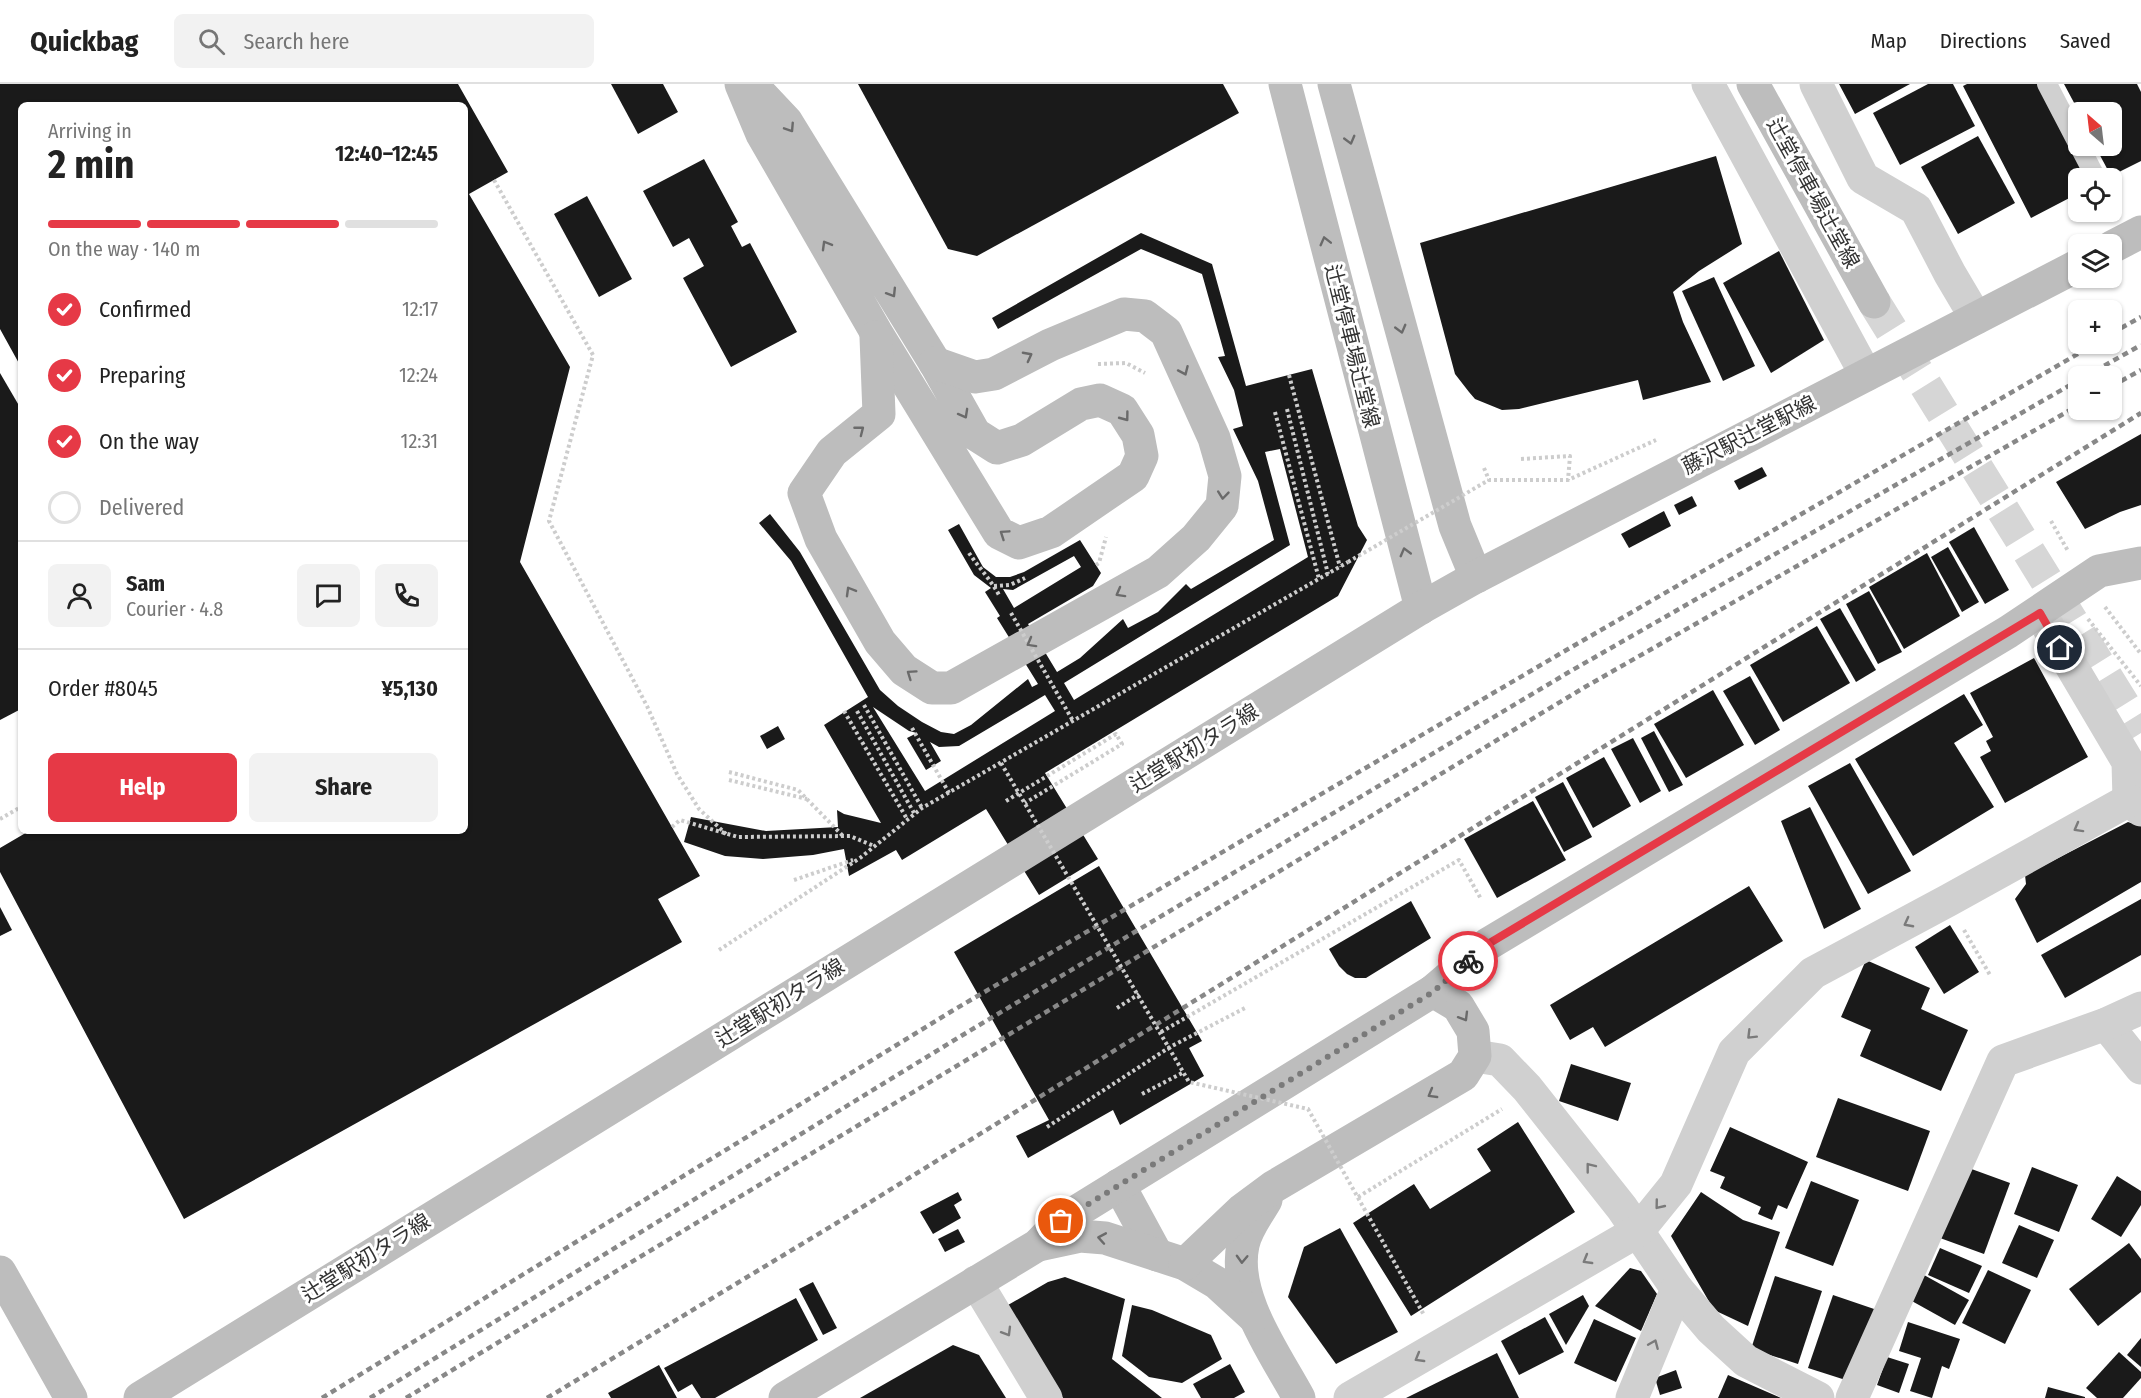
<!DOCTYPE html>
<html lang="en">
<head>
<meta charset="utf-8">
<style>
  :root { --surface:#fff; --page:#f2f2f2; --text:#222; --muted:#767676; --line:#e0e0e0; --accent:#e63946 }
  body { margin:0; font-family:"Fira Sans Condensed","Noto Sans JP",sans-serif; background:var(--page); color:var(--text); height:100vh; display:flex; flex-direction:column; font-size:22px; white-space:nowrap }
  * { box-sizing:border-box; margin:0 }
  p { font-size:20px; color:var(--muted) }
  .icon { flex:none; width:33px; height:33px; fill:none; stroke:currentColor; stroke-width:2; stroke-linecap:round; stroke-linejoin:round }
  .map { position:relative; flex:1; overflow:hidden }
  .side { position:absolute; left:18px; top:18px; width:450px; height:732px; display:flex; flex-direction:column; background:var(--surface); border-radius:9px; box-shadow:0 2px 4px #0004 }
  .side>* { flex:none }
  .needle { width:39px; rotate:332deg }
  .buttons { position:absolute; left:2068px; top:18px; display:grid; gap:12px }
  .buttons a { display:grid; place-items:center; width:54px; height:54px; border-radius:9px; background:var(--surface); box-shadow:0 2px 4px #0004; font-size:30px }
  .pin { position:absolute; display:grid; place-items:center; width:51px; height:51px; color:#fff; margin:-26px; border:3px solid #fff; border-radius:50%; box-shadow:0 2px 6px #0007 }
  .courier { position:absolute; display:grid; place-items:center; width:60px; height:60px; margin:-30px; border:4px solid #e63946; border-radius:50%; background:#fff; color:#222; box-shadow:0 2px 8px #0007 }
  .headline em { font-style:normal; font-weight:700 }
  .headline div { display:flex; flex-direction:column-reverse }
  .headline { display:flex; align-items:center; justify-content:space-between; height:102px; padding:0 30px }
  h1 { font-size:39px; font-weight:700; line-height:45px }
  .bar { display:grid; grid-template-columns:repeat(4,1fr); gap:9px 6px; align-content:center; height:72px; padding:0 30px }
  .bar i { height:8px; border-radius:4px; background:var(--line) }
  .bar .active { background:var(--accent) }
  .bar p { grid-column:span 4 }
  .line { display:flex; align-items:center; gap:15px; padding:0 30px; border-top:2px solid var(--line) }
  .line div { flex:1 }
  .round { display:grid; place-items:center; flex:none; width:63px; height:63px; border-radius:9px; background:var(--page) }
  ol { padding:0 30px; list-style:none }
  li { display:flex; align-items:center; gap:18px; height:66px }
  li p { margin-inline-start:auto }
  li .icon { padding:6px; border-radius:50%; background:var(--accent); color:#fff; stroke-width:4 }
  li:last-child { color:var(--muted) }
  li i { width:33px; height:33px; border:3px solid var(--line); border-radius:50% }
  .button { display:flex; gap:12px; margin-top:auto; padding:12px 30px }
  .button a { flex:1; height:69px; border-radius:9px; background:var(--accent); color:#fff; font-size:24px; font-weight:700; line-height:69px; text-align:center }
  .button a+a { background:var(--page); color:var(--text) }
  header { display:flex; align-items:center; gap:36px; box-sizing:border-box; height:84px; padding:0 30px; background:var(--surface); border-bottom:2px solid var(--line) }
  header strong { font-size:28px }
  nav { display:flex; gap:33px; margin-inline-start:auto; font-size:21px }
  .search { width:420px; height:54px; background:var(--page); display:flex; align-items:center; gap:15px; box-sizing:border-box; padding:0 21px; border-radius:9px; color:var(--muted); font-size:22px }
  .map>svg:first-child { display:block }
</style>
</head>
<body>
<header>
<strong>Quickbag</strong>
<div class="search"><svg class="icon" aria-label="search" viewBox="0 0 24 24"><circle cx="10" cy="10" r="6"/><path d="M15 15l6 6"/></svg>Search here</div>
<nav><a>Map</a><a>Directions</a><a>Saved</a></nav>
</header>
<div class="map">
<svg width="2141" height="1314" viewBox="0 0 2141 1314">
  <rect width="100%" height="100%" fill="#fff"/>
  <!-- building -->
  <g fill="#1a1a1a" fill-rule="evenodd">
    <path d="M0,0h458l50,88 -39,22 101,173 -50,195 180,314 -42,23 24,43 -498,277 -184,-347v-24l29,-17h436v-726h-444v262l-21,-38z"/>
    <path d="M611,0h52l15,28 -40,22z"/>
    <path d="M858,0h365l16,29 -262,143 -29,-7z"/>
    <path d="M1839,0h71l-55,30z"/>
    <path d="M1928,0h25l22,42 -75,39 -27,-52z"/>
    <path d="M1967,0h71l48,94h-7v15l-48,25 -68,-132z"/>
    <path d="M2064,0h73l4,8v69l-30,15 -16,-30h17v-34h-33z"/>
    <path d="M1978,52l37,67 -57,31 -37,-67z"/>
    <path d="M1716,72l26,88 -43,27 -26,21 10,30 28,60 -68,18 -5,-20 -119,29 -17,1 -27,-11 -6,-7 -14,-18 -35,-131z"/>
    <path d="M704,75l34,63 -7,4 11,21 8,-4 47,89 -66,35 -48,-89 21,-12 -15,-28 -16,9 -30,-56z"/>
    <path d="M587,112l45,83 -33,18 -45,-83z"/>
    <path d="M1141,149l71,31 34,122 66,-17 46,157 9,14 -29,56 -293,177 53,86 -59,36 -53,-86 -84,51 -6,-10 -47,26 -5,-27 -31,6 -50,4 -38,-3 -41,-14 7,-25 75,14 72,-4 -1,-17 7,4 37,9 -57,-98 44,-28 -77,-136 -32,-38 11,-9 30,38 80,138 18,16 24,16 19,10 13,2 17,-9 57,-46 4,8 6,-3 -41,-66 3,-2 -15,-24 6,-4 -17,-13 -26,-45 11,-6 24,43 13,10h14l14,-5 56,-32 21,33 -8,13 -65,38 29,48 23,-14 43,-39 5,9 30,-16 28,-28 5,5 83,-49 -16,-59 -25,-52 10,-3 -9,-36 -16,-33 7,-1 -23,-82 -61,-25 -143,80 -6,-11zM1280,365l28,108 -234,143 -10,-17 226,-138 -25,-93zM1074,472l7,11 -67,41 -11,-19 10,1zM1045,611l10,16 -130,80 -52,-84 36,24 8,2 -10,5 19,32 15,-9 -11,-19 9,5 20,-1z"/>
    <path d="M1779,167l45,89 -53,33 -48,-90z"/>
    <path d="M1714,193l41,89 -32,15 -41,-90z"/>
    <path d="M0,289l21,36v300l-21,11z"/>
    <path d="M2141,350v71l-21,7 -35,17 -29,-47z"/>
    <path d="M1762,383l5,9 -28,14 -5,-9z"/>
    <path d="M1692,412l5,10 -18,9 -5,-10z"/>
    <path d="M1664,427l7,15 -42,22 -8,-14z"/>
    <path d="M1974,443l35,63 -24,14 -36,-62z"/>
    <path d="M1948,463l31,55 -17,10 -31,-55z"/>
    <path d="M1927,469l33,63 -56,33 -35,-62z"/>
    <path d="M1869,507l33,61 -24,12 -32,-60z"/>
    <path d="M1840,524l36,62 -20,12 -36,-63z"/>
    <path d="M1817,542l33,57 -67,39 -33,-57z"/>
    <path d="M2034,574l54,99 -83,46 -25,-46 11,-6 -5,-10 7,-4 -23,-44z"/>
    <path d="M1750,592l30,54 -25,15 -32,-54z"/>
    <path d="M1713,606l31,55 -58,33 -32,-54z"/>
    <path d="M1964,610l19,31 -29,18 40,64 -81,49 -58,-97z"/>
    <path d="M778,642l7,13 -18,10 -7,-13z"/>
    <path d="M1654,647l29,54 -14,7 -28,-54z"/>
    <path d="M1633,654l28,53 -21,12 -29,-54z"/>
    <path d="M1604,673l27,49 -38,22 -27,-50z"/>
    <path d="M1850,679l61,108 -43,23 -60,-108z"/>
    <path d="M1563,698l29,55 -28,15 -29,-55z"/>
    <path d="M1533,717l33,59 -69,38 -33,-59z"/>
    <path d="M1810,723l51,102 -37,20 -43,-108z"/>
    <path d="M2128,738l13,4v56l-104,61 -22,-44 11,-15 -1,-9z"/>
    <path d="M1099,782l103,175 -13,7 15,28 -84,49 -7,-15 -85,48 -12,-22 33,-16 -95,-168z"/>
    <path d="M1749,802l34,55 -178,106 -12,-20 -23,13 -20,-35z"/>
    <path d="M2141,815v56l-76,43 -24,-43z"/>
    <path d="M1411,817l20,37 -65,40h-11l-8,-4 -8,-8 -10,-17z"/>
    <path d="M0,823l12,23 -12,6z"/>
    <path d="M1950,841l29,47 -35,22 -29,-47z"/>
    <path d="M1866,876l64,28 -9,21 47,21 -27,61 -81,-35 11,-26 -30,-13z"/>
    <path d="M1571,980l60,19 -13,38 -59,-20z"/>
    <path d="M1838,1014l92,33 -22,60 -92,-34z"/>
    <path d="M1518,1038l57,90 -164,104 -58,-93 61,-39 16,25 61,-38 -14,-22z"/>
    <path d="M1730,1043l78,35 -21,47 -9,-4 -6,15 -14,-6 3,-7 -41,-19 5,-11 -15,-6z"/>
    <path d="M1966,1083l44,16 -26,71 -44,-16z"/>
    <path d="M2032,1083l46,18 -19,47 -45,-18z"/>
    <path d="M2117,1092l24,15v14l-20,32 -30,-18z"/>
    <path d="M1811,1097l48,19 -26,66 -48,-18z"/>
    <path d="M958,1108l4,8 -8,5 7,13 -28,16 -13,-22z"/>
    <path d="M1701,1108l42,28 37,12 -32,94 -34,-16 -43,-74z"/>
    <path d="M2019,1141l35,15 -17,38 -35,-15z"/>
    <path d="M1340,1144l58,104 -62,32 -48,-67 16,-50z"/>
    <path d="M958,1145l7,13 -20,10 -7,-13z"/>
    <path d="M2129,1159l12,16v33l-43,34 -29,-37z"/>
    <path d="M1940,1164l42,18 -13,27 -41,-18z"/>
    <path d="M1630,1184l11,3 16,23 -16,37 -46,-25z"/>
    <path d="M1988,1186l43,20 -26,54 -43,-21z"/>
    <path d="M1924,1191l45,25 -14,25 -45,-25z"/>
    <path d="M1775,1192l47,15 -24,73 -47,-15z"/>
    <path d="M1065,1193l60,22 -13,60 50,39h-99l-55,-93 40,-23z"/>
    <path d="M813,1198l24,46 -14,7 -24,-46z"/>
    <path d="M1583,1211l6,11 -23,39 -17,-31z"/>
    <path d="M1833,1211l47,16 -25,72 -47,-15z"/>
    <path d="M796,1214l22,42 -103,58h-14l-9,-14 -14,8 -14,-24z"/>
    <path d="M1132,1221l20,5 59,25 11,24 -40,24 -33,-6 -27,-21z"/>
    <path d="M1545,1233l19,35 -45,23 -18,-34z"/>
    <path d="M1594,1235l42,19 -20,44 -42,-19z"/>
    <path d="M1908,1238l52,17 -11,30 -7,-3 -10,32 -22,-7 11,-33 -22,-7z"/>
    <path d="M2141,1254v29l-14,-12z"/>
    <path d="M953,1261l26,10 27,43h-146z"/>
    <path d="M2119,1268l22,20v6l-18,20h-26l-11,-10z"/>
    <path d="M1497,1269l22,45h-113z"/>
    <path d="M1887,1273l22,7 -10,29 -22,-8z"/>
    <path d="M1230,1280l15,28 -11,6h-33l-8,-14z"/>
    <path d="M659,1281l18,33h-66l-3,-5z"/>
    <path d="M1676,1286l6,18 -22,7 -5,-17z"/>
    <path d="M1728,1291l53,23h-63z"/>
    <path d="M2048,1303l37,10v1h-40z"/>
  </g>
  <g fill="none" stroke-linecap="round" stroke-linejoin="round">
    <!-- secondary-tunnel -->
    <path stroke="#d6d6d6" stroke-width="33" stroke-dasharray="33 16" stroke-linecap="butt" d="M1874,218l267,431"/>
    <!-- path -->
    <g stroke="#cdcdcd" stroke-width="4" stroke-dasharray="3 3" stroke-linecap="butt">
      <path d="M494,96l99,175 -44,166 98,185 30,68 22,35 27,25"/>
      <path d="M1098,280l28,-1 19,10"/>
      <path d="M1289,291l51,192"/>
      <path d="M1287,325l41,165"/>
      <path d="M1275,328l44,167"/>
      <path d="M1521,375l49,-3 -2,24"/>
      <path d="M1484,384l5,12h79l88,-40"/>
      <path d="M2051,437l17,30"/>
      <path d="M969,469c10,15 23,28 31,44"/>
      <path d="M1096,481l3,-2 7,-26"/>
      <path d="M994,502l16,-1 15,-7"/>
      <path d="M2105,523l36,47"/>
      <path d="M2088,535l53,67"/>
      <path d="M864,621l58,103"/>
      <path d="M844,627l63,108"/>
      <path d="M857,627l57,102"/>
      <path d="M912,644l37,65"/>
      <path d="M729,688l69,18 45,46"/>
      <path d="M729,696l78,19"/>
      <path d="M1006,717l110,-67 6,10 -97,59"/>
      <path d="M0,735l21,-12"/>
      <path d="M672,743l8,-7 58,17 112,-1 24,10"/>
      <path d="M794,796l59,-20"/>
      <path d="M1964,846l26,45"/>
      <path d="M719,866l141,-92 62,-50 426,-246"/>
      <path d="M1117,924l22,-14"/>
      <path d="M1161,948l298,-172 22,39"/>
      <path d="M1142,1010l42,-22"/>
      <path d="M1047,1043l123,-80 75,-39"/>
      <path d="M1358,1113l144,-88"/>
      <path d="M1410,1206l14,25"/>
    </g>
    <!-- lane -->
    <path stroke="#d0d0d0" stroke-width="20" d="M2047,0l49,94"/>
    <!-- street -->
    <g stroke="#d0d0d0" stroke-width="33">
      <path d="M1708,0l158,291"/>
      <path d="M1816,0l47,94 53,31 34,65 26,44"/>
      <path d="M2040,529l88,149 1,38 12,10"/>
      <path d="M2106,940l35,44"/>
      <path d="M1475,972l25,4 27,28 95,120 55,81 34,40 35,32 72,37"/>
      <path d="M976,1198l70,116"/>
      <path d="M1350,1314l288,-167 38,-47 58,-132 79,-79 136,-73 180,-100"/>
      <path d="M1632,1314l45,-109"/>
      <path d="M1852,1314l151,-337 103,-37 35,-16"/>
    </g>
    <!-- secondary -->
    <g stroke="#bdbdbd" stroke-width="33">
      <path d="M741,0l21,50 114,198 123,201 20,10 32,-11 82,-56 9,-20 -4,-21 -16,-25 -22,-10 -19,4 -59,36 -25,8 -22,-14 -40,-71 -149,-242 -35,-37"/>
      <path d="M1285,0l136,524"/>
      <path d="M1334,0l121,442 21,51"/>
      <path d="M1753,0l121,218"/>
      <path d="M2112,163l29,-15"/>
      <path d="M876,253l3,77 -47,38 -28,41 17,46 59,103 24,28 28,18h19l207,-116 38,-34 26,-32 3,-30 -11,-38 -48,-106 -21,-16 -21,-2 -74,31 -56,29 -19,3 -40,-14"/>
      <path d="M1119,1101l38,70"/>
      <path d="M1266,1116c-8,14 -20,29 -23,45 -11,51 33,110 56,153"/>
      <path d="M1038,1161l42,-9 25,2 80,26 32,19 36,33"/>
      <path d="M1185,1180l57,-54 31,-23 190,-112 12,-19 -2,-25 -15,-25 -25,-15"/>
      <path d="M0,1188l71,126"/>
      <path d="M140,1314l1281,-790 55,-31 603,-312"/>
      <path d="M785,1314l253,-153 23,-24 372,-230 55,-47 520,-312 91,-61 42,-8"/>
    </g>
    <!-- rail -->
    <g stroke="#888" stroke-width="4.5" stroke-dasharray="6 4.5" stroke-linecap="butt">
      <path d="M2112,249l29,-16"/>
      <path d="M2086,292l55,-31"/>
      <path d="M2112,302l29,-16"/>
      <path d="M322,1314l630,-387 611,-359 532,-308"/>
      <path d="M370,1314l591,-362 608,-364 510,-292"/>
      <path d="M406,1314l1179,-711 494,-282"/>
      <path d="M547,1314l288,-174 1306,-811"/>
    </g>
    <!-- path-bridge -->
    <g stroke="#cdcdcd" stroke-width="4" stroke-dasharray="3 3" stroke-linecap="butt">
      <path d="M1348,478l141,-82"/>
      <path d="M1011,529l62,108"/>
      <path d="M1001,679l188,319 119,27 102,181"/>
    </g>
  </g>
  <!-- one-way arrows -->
  <defs><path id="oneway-chevron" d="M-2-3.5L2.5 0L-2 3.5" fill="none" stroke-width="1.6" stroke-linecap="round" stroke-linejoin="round" transform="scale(1.5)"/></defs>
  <g stroke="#6a6a6a">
    <use href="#oneway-chevron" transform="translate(790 44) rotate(57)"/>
    <use href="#oneway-chevron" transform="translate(1350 56) rotate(75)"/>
    <use href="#oneway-chevron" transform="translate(1325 157) rotate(-104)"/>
    <use href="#oneway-chevron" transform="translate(826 161) rotate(-120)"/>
    <use href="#oneway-chevron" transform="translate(892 209) rotate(58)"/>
    <use href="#oneway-chevron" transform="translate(1401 245) rotate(75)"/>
    <use href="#oneway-chevron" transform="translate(1028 272) rotate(-28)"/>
    <use href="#oneway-chevron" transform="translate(1184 287) rotate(66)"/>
    <use href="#oneway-chevron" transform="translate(964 330) rotate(61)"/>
    <use href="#oneway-chevron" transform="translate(1125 333) rotate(53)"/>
    <use href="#oneway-chevron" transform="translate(860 346) rotate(-38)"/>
    <use href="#oneway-chevron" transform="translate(1223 411) rotate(96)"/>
    <use href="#oneway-chevron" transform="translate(1004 450) rotate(-146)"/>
    <use href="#oneway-chevron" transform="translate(1405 468) rotate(-105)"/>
    <use href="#oneway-chevron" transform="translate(850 507) rotate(-120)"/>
    <use href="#oneway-chevron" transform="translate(1120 509) rotate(151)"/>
    <use href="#oneway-chevron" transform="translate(1031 559) rotate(151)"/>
    <use href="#oneway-chevron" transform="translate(911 590) rotate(-145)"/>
    <use href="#oneway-chevron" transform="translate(1464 933) rotate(59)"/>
    <use href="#oneway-chevron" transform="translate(1432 1010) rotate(150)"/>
    <use href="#oneway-chevron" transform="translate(1102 1154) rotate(-170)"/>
    <use href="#oneway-chevron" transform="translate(1242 1175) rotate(92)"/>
  </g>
  <g stroke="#7a7a7a">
    <use href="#oneway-chevron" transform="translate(2078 744) rotate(151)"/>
    <use href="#oneway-chevron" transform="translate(1908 839) rotate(152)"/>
    <use href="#oneway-chevron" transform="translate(1751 951) rotate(135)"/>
    <use href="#oneway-chevron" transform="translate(1590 1083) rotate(-128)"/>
    <use href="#oneway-chevron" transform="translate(1659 1121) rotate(129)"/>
    <use href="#oneway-chevron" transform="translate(1587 1176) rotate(150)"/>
    <use href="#oneway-chevron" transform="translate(1007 1248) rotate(59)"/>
    <use href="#oneway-chevron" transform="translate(1654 1260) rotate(-67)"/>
    <use href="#oneway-chevron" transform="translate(1419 1274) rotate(150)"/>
  </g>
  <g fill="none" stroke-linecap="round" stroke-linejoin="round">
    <!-- done -->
    <path stroke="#7a7a7a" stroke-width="6" stroke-dasharray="0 10.8" d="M1061,1137l372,-229 35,-31"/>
    <!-- route -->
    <path stroke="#e63946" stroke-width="8" d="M1468,877l20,-17 552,-331 20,35"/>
  </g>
  <g text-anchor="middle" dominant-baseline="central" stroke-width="6" stroke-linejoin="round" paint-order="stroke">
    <!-- street labels -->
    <g font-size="21" fill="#333" stroke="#fff">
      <text transform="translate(1813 109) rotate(61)">辻堂停車場辻堂線</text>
      <text transform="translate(1352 262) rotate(76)">辻堂停車場辻堂線</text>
      <text transform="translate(1749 351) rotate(-27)">藤沢駅辻堂駅線</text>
      <text transform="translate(1194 664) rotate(-32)">辻堂駅初タラ線</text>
      <text transform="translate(780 919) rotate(-32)">辻堂駅初タラ線</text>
      <text transform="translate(366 1174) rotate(-32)">辻堂駅初タラ線</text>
    </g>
  </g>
</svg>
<div class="buttons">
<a><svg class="needle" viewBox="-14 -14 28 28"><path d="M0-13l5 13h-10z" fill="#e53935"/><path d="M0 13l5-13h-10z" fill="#767676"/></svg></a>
<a><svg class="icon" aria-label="locate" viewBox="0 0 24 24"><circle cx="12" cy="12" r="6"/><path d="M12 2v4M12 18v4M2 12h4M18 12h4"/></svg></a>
<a><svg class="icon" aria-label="layers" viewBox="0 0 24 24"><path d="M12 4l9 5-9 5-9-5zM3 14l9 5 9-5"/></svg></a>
<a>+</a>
<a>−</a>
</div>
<div class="pin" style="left:1061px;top:1137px;background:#ea580c"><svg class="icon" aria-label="bag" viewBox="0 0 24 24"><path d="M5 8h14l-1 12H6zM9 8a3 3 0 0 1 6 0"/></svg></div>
<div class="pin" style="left:2060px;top:564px;background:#1f2937"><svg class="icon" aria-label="home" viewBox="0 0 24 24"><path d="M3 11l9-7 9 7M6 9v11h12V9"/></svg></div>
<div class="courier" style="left:1468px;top:877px"><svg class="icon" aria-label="bike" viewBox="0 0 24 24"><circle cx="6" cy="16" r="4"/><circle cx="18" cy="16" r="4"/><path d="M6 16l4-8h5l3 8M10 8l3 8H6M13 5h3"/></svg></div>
<section class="side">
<div class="headline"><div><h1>2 min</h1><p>Arriving in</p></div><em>12:40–12:45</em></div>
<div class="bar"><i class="active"></i><i class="active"></i><i class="active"></i><i></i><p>On the way · 140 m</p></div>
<ol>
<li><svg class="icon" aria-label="check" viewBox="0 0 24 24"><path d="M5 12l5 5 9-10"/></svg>Confirmed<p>12:17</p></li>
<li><svg class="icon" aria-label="check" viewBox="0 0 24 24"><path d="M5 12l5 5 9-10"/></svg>Preparing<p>12:24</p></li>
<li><svg class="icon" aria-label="check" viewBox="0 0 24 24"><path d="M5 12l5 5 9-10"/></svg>On the way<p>12:31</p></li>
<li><i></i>Delivered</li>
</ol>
<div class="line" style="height:108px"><a class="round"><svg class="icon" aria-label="person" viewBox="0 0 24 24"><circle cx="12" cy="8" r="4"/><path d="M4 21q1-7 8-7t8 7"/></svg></a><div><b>Sam</b><p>Courier · 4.8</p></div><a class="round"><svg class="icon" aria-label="chat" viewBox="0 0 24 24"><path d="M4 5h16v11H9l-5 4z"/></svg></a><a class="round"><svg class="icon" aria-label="phone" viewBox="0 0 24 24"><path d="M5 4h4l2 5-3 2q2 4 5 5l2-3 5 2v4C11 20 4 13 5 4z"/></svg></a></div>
<div class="line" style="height:78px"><div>Order #8045</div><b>¥5,130</b></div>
<div class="button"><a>Help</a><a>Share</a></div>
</section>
</div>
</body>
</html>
